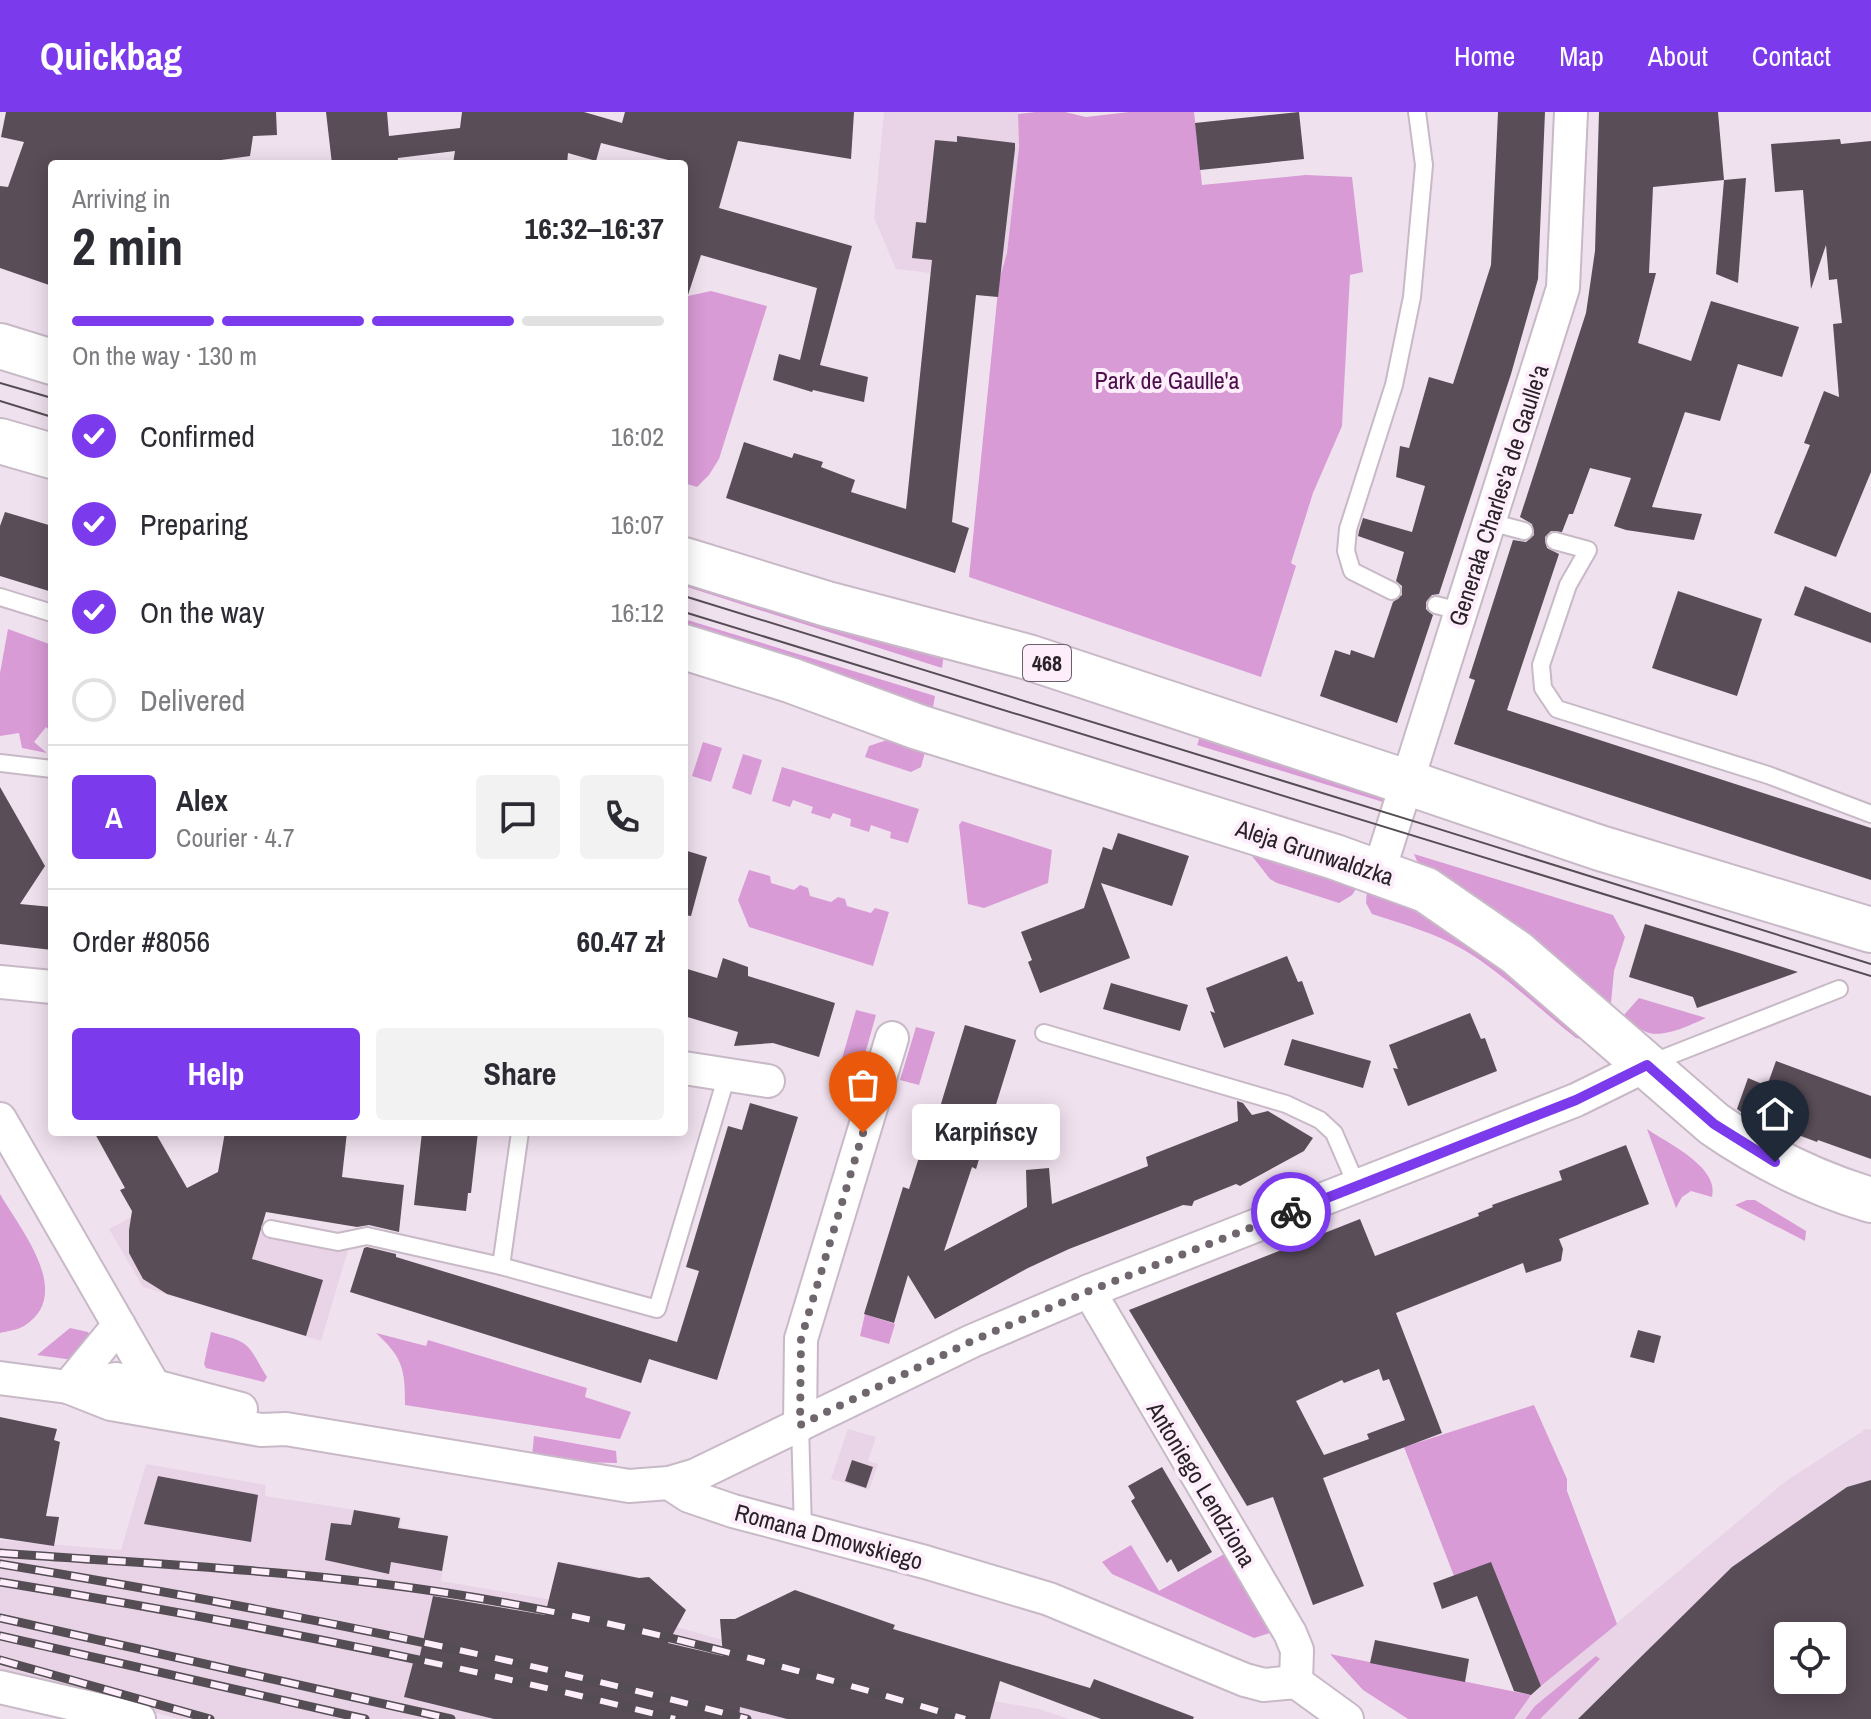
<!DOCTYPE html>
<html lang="en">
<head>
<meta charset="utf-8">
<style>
  :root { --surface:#fff; --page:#f2f2f3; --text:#2b2b33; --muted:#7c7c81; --line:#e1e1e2; --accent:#7c3aed }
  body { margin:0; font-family:"Archivo Narrow",sans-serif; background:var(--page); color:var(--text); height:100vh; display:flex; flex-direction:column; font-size:30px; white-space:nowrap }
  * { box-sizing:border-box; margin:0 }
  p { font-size:26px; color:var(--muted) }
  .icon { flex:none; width:44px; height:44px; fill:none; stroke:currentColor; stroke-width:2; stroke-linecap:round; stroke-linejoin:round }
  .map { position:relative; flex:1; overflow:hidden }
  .drawer { position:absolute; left:48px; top:48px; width:640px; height:976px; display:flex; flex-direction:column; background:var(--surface); border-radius:8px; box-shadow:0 4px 20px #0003 }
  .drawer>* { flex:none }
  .controls { position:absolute; left:1774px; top:1510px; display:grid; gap:16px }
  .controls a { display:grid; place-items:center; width:72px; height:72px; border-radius:8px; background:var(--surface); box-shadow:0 4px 20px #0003; font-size:40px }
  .pin { position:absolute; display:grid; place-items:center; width:68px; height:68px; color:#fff; margin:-82px -34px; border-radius:50% 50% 50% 0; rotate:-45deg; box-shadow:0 0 8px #0007 }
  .pin .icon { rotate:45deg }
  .courier { position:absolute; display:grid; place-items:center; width:80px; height:80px; margin:-40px; border:6px solid #7c3aed; border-radius:50%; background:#fff; color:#222; box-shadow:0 2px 10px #0007 }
  .bubble { position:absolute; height:56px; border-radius:8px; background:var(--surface); box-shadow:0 4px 20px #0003; font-size:26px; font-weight:800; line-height:56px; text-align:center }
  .headline em { font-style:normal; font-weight:800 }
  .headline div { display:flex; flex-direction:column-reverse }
  .headline { display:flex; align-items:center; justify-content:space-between; height:136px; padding:0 24px }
  h1 { font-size:52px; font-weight:800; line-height:60px }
  .bar { display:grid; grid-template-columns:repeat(4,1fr); gap:12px 8px; align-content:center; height:96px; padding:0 24px }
  .bar i { height:10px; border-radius:6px; background:var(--line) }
  .bar .selected { background:var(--accent) }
  .bar p { grid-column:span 4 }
  .line { display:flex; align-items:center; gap:20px; padding:0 24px; border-top:2px solid var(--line) }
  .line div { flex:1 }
  .round { display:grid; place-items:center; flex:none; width:84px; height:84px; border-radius:8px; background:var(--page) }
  ol { padding:0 24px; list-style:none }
  li { display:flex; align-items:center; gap:24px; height:88px }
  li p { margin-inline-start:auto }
  li .icon { padding:8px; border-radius:50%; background:var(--accent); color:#fff; stroke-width:4 }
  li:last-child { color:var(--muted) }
  li i { width:44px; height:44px; border:4px solid var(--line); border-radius:50% }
  .primary-button { display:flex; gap:16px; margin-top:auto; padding:16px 24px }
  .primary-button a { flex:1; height:92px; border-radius:8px; background:var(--accent); color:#fff; font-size:32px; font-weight:800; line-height:92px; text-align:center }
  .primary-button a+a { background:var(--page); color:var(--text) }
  header { display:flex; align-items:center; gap:48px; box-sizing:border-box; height:112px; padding:0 40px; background:var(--accent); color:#fff }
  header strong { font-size:38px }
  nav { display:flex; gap:44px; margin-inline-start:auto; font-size:28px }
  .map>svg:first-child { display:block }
</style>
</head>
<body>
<header>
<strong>Quickbag</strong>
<nav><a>Home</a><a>Map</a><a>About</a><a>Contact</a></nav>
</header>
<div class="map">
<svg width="1871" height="1607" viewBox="0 0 1871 1607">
  <rect width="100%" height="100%" fill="#f0e1ef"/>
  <!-- built -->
  <g fill="#e9d4e7" fill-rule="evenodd">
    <path d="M884,0h134l1,35 -12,106 -8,28 -103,-12 -22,-51z"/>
    <path d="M139,1101l210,34 -28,94 -178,-54 -34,-58z"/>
    <path d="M848,1317l28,8 -8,24 10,3 -9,26 -38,-11z"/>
    <path d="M1866,1317h5v290h-357l17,-24 255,-214zM1788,1524h44v44h-44z"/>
    <path d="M146,1352l120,21 -1,11 136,21 -1,10 48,9 -7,45 141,24 2,-13 -32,-6 6,-24 57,9 24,8 8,-2 4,2 26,48 314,89 4,-15 44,8 30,10h-890l-179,-48v-131l121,10z"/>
  </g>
  <!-- green -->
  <g fill="#d89bd5">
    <path d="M1036,0h29l21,5 43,-5h65l8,73 104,-10 46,2 11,95 -13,3 -8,151 -29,67 -22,70 5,3 -35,111 -292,-100 30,-296 8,-28 12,-106 -1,-33z"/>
    <path d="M711,179l56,15 -48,153 -10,16 -12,12 -13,-4v-176l4,-11z"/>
    <path d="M684,467l260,75 -2,14 -258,-82z"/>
    <path d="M684,507l251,77 -3,17 -102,-39 -146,-49z"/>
    <path d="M8,517l44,16v87l-6,-5 -12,15 13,11 -25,-5 -3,-15 -19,3v-63z"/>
    <path d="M1201,622l184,62 -2,6 -186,-57z"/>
    <path d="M887,628l38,12 -4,15 -10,5 -46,-15 4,-11z"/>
    <path d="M703,630l19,6 -11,34 -19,-6z"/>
    <path d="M743,642l19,6 -11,35 -19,-7z"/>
    <path d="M782,655l137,42 -11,34 -18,-5 1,-6 -20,-7 -2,7 -19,-6 1,-7 -18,-6 -3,6 -19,-6 2,-6 -20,-7 -3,7 -18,-6z"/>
    <path d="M962,709l90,29 -4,33 -64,25 -16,-4 -9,-79z"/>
    <path d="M1253,741l105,33 -6,9 -13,8 -62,-20 -7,-4 -18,-23z"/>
    <path d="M1414,742l199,61 12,22 -11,34 -3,32 -111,-91 -83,-51z"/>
    <path d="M749,758l21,6 1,7 23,7 6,-5 8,3 2,8 21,6 7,-5 7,2 2,7 24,7 4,-5 14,4 -16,54 -124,-39 -11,-27z"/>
    <path d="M1367,777l76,34 142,110 -5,6 -4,-1c-37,-29 -72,-64 -112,-88 -29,-17 -61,-26 -92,-36l-6,-11z"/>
    <path d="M1639,886l67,20c-16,7 -45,22 -62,13 -8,-4 -14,-11 -20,-16z"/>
    <path d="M856,898l20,5 -15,53 -20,-6z"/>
    <path d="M916,915l19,5 -16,53 -19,-5z"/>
    <path d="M1647,1017c20,14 73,38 65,68l-21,-6 -9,6 -6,11z"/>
    <path d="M0,1082c20,35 75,100 24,132 -6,4 -17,5 -24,7z"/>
    <path d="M1747,1088h8l51,31 -1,10 -70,-36z"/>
    <path d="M865,1202l30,10 -6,20 -29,-8z"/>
    <path d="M70,1216l18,4 3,5 -18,23 -36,-5z"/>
    <path d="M211,1220c41,11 35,10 56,45l-3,5 -58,-14 -2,-4z"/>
    <path d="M376,1221l50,13 2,-6 159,48 -2,9 46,15 -11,27 -215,-34c0,-36 -2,-47 -29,-72z"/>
    <path d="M1534,1293l33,74v12l50,133 -76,62 -50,-123 -37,13 -50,-129z"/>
    <path d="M534,1324l82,15 1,12 -41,-1 -44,-6z"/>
    <path d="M1131,1433l28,46 67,-38 44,80 -16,5 -142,-64 -10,-12z"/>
    <path d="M1330,1542l201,41 -17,24h-106l-45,-29z"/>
    <path d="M1596,1544l4,3 -60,60h-15l10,-13z"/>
  </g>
  <!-- building -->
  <g fill="#594d58" fill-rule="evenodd">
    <path d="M6,0h270l1,23 -24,1 -3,20 -58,8h-140v122l-52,-18v-82l8,1 16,-45 -23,-5z"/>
    <path d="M326,0h61l2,24 71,-8 2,-16h122l38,11 3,-11h229l-3,47 -113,-18 -19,67 133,38 -32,119 48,12 -4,25 -51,-12 -1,2 -39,-12 6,-26 21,6 17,-72 -116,-33 -13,40 -4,-1v-130l-83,-21 -5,18 -28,-8 -1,11h-114l2,-13 -57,7 -1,6h-65z"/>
    <path d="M1299,0l5,47 -104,11 -5,-47z"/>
    <path d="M1498,0h47l-7,167 -27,95 -72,220 -7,1 -6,7v7l7,6 -36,108 -77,-27 15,-46 15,5 1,-5 23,8 19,-56 9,-7v-9l-6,-5 8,-29 -46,-16 1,-5 4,-13 49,14 13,-46 -29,-9 4,-31 9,2 20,-71 24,7 38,-119z"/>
    <path d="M1599,0h119l6,68 -71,7 -4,86h7l-18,70 53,18 20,-60 88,26 -17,50 -44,-13 -18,57 -35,-9 -33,95 50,7 -8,26 -68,-10 -12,-4 17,-48 -41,-10 -17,46h-4l-7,18 -11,-1 -6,6 2,11 12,6 -52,156 364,118v52l-417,-136 21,-64 -6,-2 44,-138 13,2 8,-7 -2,-11 -12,-7 66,-204 9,-62z"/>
    <path d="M957,24l58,7v6l-17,148 -22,-2 -24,227 17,6 -14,45 -229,-75 18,-56 48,16 2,-5 29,9 -2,5 34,13 -4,12 55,17 26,-249 -20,-2 4,-36 10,1 9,-83 22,2z"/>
    <path d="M1840,27l1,5 30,-3v331l-35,85 -62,-24 36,-88 -6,-2 20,-52 15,6 -6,-73 9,-1 -5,-44 -8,1 -3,-35 -15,44 -8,-99 -28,2 -4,-48z"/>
    <path d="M1746,66l-8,105 -22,-9 8,-94z"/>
    <path d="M5,400l47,14v66l-52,-16v-50z"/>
    <path d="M1805,474l66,27v30l-77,-28z"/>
    <path d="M1678,479l84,28 -25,77 -85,-28z"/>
    <path d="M0,675l45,79 -25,38 32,3v43l-52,-6z"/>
    <path d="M1118,721l71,23 -17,50 -71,-23 29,75 -90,35 -12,-31 4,-2 -11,-28 63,-24 19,-61 9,3z"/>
    <path d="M684,738l23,7 -16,59 -7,-1z"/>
    <path d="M1645,812l94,29 59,19 -101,36 -4,-11 -64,-20z"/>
    <path d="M1287,844l11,26 4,-1 12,33 -90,34 -14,-37 5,2 -9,-25z"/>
    <path d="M723,846l25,9v9l87,27 -16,54 -46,-14 -39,3 4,-14 -54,-16v-48l33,10z"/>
    <path d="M1111,871l77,22 -8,26 -77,-22z"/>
    <path d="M1470,901l11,26 4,-1 12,33 -89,35 -15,-38 5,1 -9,-24z"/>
    <path d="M965,913l51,15 -40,129 -4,-2 -28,84 83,-44 -1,-37 23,-2 3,36 96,-38 -2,-9 92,-36 -1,-20 6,2 9,12 16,-4 45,27 -9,13 -64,35 -4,-2 -42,17 -2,5 -9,-1 -114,44 -41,19 -93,51 -27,-44 -14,48 -30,-9 39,-127 6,2 12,-38 5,2z"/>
    <path d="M1292,927l79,22 -8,27 -79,-23z"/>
    <path d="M1776,949l95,35v63l-53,-19 -1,2 -72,-27 -8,-6 11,-31 19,8z"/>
    <path d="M750,991l48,14 -81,263 -68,-21 -8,24 -291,-91 14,-44 3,-1 29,7v3l281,85 22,-71 -13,-4 42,-141 14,4z"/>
    <path d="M94,1020h61l32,56 31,-16 7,-40 46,3v-3h76l-5,45 62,8 -5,47 -30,-7 -12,2 -91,-15 -14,47 71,21 -17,56 -139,-42 -24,-15 -14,-26v-23l3,-19 -12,-21 5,-2z"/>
    <path d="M422,1020h56l-7,61h-3l-2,18 -52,-6z"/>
    <path d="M1626,1033l23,59 -90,35 4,10 -2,12 -35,12 -3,-10 -127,50 46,120 -119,45 41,108 -51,19 -40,-108 -26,9 -118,-196 231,-91 15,37 104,-40 -1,-3 15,-6 -1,-2 70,-25 -3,-9zM1379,1257l4,12 6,-2 16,41 -38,14 2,5 -45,16 -28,-54 46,-21 2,3z"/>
    <path d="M1638,1218l23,6 -7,27 -24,-6z"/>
    <path d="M0,1305l57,12 -3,11 6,2 -14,74 13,1 -5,29 -54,-8z"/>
    <path d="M852,1348l21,7 -7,21 -21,-7z"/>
    <path d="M1162,1355l50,85 -34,20 -7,-13 -4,4 -36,-62 4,-3 -7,-12z"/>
    <path d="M158,1364l100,19 -7,47 -107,-18z"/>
    <path d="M1871,1368v239h-293l154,-152 115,-80zM1788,1524h44v44h-44z"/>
    <path d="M354,1398l46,8 -2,10 50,8 -6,35 -51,-9 -2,12 -64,-14 6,-37 20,2z"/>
    <path d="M558,1450l81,16 10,-1 37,33 -18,33 55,13 -3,-37h15l60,-29 100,35 -2,4 197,59 4,-9 100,38 -1,2h-92l-101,-38 -10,38h-203l-47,-12 -1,12h-245l-90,-22 9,-34 5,1 15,-68 112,19z"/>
    <path d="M1491,1450l50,124 -10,9 -17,-4 -37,-95 -35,13 -9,-26z"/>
    <path d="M1375,1528l94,19 -4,23 -95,-19z"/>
  </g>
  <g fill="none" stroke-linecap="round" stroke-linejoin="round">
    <defs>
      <g id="lane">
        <path d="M1490,410l34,9"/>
        <path d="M1555,429l33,9 -20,35 -27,80 2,23 14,21 211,66 103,39"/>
        <path d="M1392,479l-40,-20 -6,-20 2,-22 46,-144 18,-88 12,-132 -7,-53"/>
        <path d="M0,485l52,16"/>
        <path d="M1436,493l24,6"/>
        <path d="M0,651l52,6"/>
        <path d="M1044,921l242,71 34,16 14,13 23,53"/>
        <path d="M1651,951l188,-74"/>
        <path d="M271,1117l67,13 29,-6 134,30 156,43 70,-234"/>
        <path d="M501,1154l19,-134"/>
        <path d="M800,1313l3,105"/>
      </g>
      <g id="street">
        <path d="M1379,759l184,-583 8,-176"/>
        <path d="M0,870l52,5"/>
        <path d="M684,956l84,13"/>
        <path d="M0,1007l154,267"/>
        <path d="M1089,1179l201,342 7,17 -1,32"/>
        <path d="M0,1266l68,9 43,17 150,26 25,-1 343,57 40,-3 27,-8 276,-134 117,-50 487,-191 71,-35"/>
        <path d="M68,1275l48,-8 38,7 87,23"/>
        <path d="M68,1275l51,-62"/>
        <path d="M800,1313l1,-86 91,-301"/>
        <path d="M669,1371l20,13 44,15 192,51 124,37 196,81 19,5 32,-3 51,37"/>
        <path d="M0,1575l139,32"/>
      </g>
      <g id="primary">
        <path d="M0,234l52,16"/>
        <path d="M0,329l52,15"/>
        <path d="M684,448l143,44 201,53 378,125 194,66 271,82"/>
        <path d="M684,535l106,33 128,47 417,130 91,33 91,63 197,171c49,34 100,59 157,76"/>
      </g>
    </defs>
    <!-- lane casing -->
    <use href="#lane" stroke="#c8b9c7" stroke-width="20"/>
    <!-- street casing -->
    <use href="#street" stroke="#c8b9c7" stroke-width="36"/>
    <!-- primary casing -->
    <use href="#primary" stroke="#c8b9c7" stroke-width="48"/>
    <!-- lane -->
    <use href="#lane" stroke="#fff" stroke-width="16"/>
    <!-- street -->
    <use href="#street" stroke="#fff" stroke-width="32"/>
    <!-- primary -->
    <use href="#primary" stroke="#fff" stroke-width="44"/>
    <!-- tram -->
    <g stroke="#554d54" stroke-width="2">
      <path d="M0,271l52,15"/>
      <path d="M0,289l52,16"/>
      <path d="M684,484c396,123 792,243 1187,368"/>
      <path d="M684,500l1187,364"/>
    </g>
    <defs>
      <g id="rail">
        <path d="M0,1441c149,11 299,17 447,40 176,27 348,76 518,126"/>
        <path d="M0,1452c251,41 501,90 747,155"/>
        <path d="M0,1470c227,37 452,81 675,137"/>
        <path d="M0,1506l451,101"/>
        <path d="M0,1524l365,83"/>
        <path d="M0,1548l210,59"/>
      </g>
    </defs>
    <!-- rail casing -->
    <use href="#rail" stroke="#554d54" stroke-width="9"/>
    <!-- rail -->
    <use href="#rail" stroke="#feeefc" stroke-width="6" stroke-dasharray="18" stroke-linecap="butt"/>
  </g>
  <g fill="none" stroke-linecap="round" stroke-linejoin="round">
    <!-- done -->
    <path stroke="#6f666e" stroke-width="8" stroke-dasharray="0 14.4" d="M863,1021l-62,206 -1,86 172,-84 117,-50 202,-79"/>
    <!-- route -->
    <path stroke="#7c3aed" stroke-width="10" d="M1291,1100l285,-112 71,-35 67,59 61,38"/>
  </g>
  <g text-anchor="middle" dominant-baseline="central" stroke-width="8" stroke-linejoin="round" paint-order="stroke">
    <!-- shield labels -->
    <rect fill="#feeefc" stroke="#696068" stroke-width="2" x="1023" y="533" width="48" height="36" rx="6"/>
    <g font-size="22" font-weight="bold" fill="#292328">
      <text x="1047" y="551">468</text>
    </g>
    <!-- park labels -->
    <g font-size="24" fill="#4c0f4b" stroke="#feeefc">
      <text x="1167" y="268">Park de Gaulle'a</text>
    </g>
    <!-- street labels -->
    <g font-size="24" fill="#292328" stroke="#feeefc">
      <text transform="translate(1498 383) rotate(-72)">Generała Charles'a de Gaulle'a</text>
      <text transform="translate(1315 740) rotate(18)">Aleja Grunwaldzka</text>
      <text transform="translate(1202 1372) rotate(59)">Antoniego Lendziona</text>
      <text transform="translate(829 1424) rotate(15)">Romana Dmowskiego</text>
    </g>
  </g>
</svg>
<div class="controls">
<a><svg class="icon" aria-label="locate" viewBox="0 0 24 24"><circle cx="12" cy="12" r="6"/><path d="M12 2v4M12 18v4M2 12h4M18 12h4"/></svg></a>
</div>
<div class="pin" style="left:863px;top:1021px;background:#ea580c"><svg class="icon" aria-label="bag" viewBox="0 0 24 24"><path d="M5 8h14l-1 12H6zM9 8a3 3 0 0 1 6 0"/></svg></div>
<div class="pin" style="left:1775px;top:1050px;background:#1f2937"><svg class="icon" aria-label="home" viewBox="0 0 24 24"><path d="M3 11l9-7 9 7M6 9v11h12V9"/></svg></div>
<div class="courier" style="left:1291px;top:1100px"><svg class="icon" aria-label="bike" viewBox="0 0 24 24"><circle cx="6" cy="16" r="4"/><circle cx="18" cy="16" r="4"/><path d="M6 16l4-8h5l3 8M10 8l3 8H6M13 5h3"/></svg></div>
<div class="bubble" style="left:912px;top:992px;width:148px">Karpińscy</div>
<section class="drawer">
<div class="headline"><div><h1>2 min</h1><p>Arriving in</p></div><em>16:32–16:37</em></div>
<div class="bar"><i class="selected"></i><i class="selected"></i><i class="selected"></i><i></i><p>On the way · 130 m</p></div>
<ol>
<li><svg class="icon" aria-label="check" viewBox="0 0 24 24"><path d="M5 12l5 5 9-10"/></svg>Confirmed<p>16:02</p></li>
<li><svg class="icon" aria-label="check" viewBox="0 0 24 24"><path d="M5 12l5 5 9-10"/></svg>Preparing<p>16:07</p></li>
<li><svg class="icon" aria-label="check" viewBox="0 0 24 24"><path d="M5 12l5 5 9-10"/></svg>On the way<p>16:12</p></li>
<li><i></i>Delivered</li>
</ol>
<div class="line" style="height:144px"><b class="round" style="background:var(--accent);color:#fff">A</b><div><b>Alex</b><p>Courier · 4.7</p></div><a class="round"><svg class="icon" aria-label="chat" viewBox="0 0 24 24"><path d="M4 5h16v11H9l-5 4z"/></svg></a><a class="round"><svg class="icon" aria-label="phone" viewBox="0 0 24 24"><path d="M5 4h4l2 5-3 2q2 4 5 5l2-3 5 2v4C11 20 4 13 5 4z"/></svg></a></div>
<div class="line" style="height:104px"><div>Order #8056</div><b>60.47 zł</b></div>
<div class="primary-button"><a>Help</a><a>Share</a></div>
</section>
</div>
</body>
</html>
